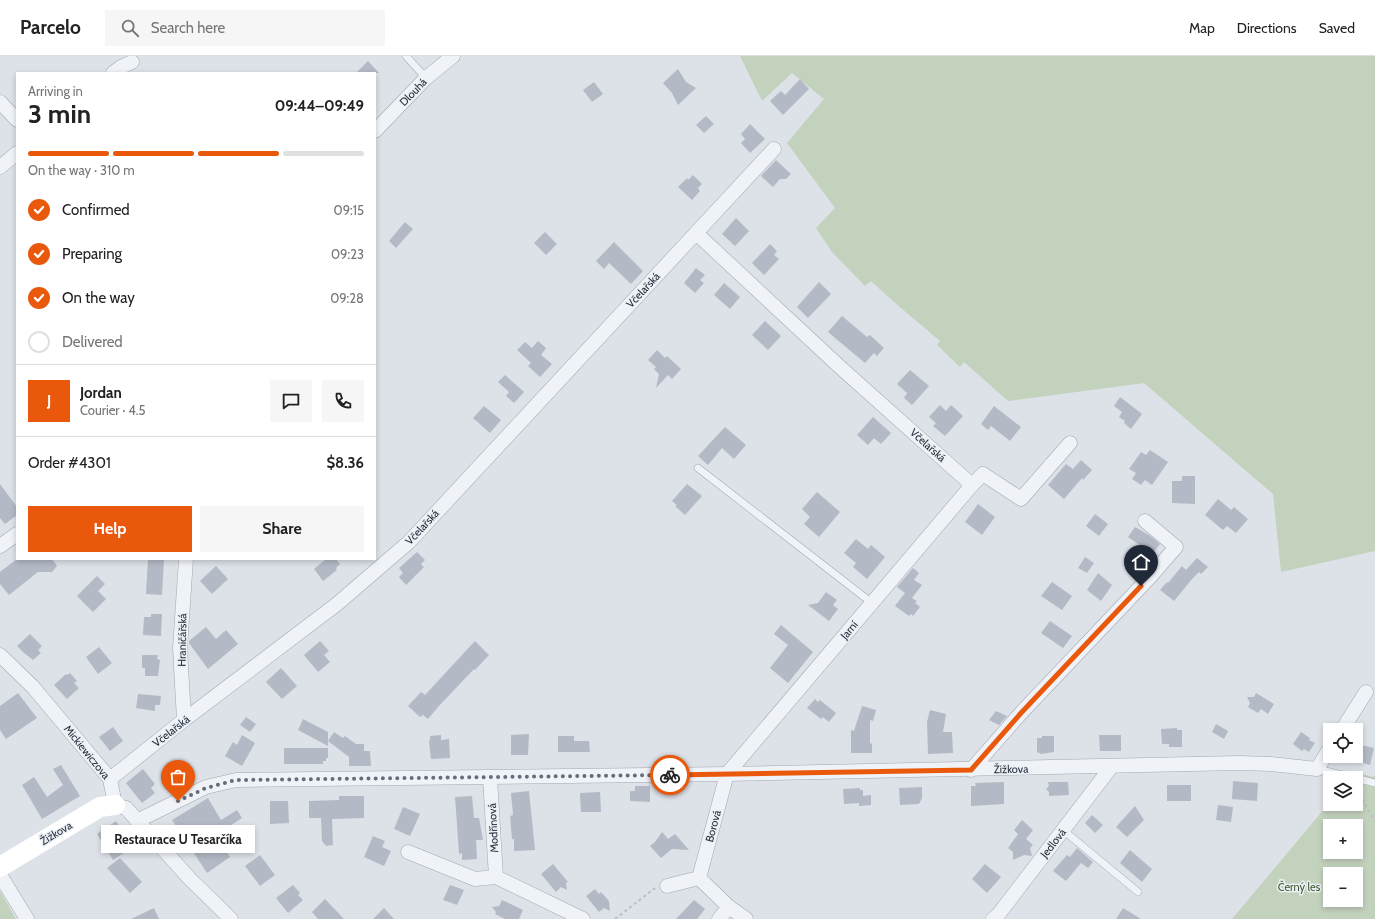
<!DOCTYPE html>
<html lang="en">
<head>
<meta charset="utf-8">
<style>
  :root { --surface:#fff; --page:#f6f6f6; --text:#222; --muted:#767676; --line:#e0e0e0; --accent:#ea580c }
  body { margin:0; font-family:Cabin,sans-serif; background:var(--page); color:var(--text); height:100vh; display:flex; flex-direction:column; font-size:15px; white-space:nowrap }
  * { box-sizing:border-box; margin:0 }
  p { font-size:13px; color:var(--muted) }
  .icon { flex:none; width:22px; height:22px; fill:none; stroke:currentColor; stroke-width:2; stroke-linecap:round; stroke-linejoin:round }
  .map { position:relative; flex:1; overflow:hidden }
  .sheet { position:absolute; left:16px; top:16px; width:360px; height:488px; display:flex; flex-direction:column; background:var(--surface); border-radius:0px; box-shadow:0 2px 6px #0003 }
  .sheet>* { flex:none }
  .controls { position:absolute; left:1323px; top:667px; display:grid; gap:8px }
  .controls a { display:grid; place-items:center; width:40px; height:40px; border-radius:0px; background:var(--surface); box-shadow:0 2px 6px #0003; font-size:20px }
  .pin { position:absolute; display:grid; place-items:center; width:34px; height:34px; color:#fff; margin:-41px -17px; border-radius:50% 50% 50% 0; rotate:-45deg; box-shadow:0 0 4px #0007 }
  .pin .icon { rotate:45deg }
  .courier { position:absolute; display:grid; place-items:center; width:40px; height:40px; margin:-20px; border:3px solid #ea580c; border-radius:50%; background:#fff; color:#222; box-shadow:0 1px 5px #0007 }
  .bubble { position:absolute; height:28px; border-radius:0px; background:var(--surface); box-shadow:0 2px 6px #0003; font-size:13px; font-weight:700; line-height:28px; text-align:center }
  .overview em { font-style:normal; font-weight:700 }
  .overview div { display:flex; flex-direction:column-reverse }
  .overview { display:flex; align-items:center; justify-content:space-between; height:68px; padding:0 12px }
  h1 { font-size:26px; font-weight:700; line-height:30px }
  .bar { display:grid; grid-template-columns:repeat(4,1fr); gap:6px 4px; align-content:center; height:48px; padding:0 12px }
  .bar i { height:5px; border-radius:3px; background:var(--line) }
  .bar .current { background:var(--accent) }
  .bar p { grid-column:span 4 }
  .line { display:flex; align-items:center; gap:10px; padding:0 12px; border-top:1px solid var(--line) }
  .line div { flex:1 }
  .round { display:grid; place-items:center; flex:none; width:42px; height:42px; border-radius:0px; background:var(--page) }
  ol { padding:0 12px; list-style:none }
  li { display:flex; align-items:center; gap:12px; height:44px }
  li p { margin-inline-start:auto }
  li .icon { padding:4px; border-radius:50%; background:var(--accent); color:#fff; stroke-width:4 }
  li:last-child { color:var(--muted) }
  li i { width:22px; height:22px; border:2px solid var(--line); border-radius:50% }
  .action { display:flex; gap:8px; margin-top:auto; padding:8px 12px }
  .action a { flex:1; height:46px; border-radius:0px; background:var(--accent); color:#fff; font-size:16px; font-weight:700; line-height:46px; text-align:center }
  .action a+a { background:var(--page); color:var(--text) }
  header { display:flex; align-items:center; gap:24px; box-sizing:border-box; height:56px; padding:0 20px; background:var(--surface); border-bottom:1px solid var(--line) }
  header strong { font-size:19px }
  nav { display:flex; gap:22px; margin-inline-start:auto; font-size:14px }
  .search { width:280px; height:36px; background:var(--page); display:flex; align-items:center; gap:10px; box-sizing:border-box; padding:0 14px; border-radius:0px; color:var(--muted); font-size:15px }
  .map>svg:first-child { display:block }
</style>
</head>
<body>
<header>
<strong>Parcelo</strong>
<div class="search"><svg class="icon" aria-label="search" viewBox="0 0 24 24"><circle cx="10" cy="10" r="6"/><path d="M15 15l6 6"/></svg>Search here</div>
<nav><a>Map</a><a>Directions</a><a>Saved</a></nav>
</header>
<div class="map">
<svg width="1375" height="863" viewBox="0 0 1375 863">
  <rect width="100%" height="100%" fill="#dde1e8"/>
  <!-- green -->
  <g fill="#c3d2bd" fill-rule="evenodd">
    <path d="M740,0h635v495l-94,21 -8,-78 -129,-111 -136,18 -44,-39 -4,5 -23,-22 3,-4c-23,-20 -47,-39 -69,-60l-6,5 -33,-34 -16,-24 19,-20 -48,-65 37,-44 -32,-26 -30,28z"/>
    <path d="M1355,716l18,5 2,-2v144h-143l98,-117v2h26v-26h-6zM1330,770h26v26h-26zM1330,818h26v26h-26z"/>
    <path d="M0,835l16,28h-16z"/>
  </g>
  <!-- building -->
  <g fill="#b4bac5">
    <path d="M368,5l11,12h-23z"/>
    <path d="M678,13l8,13 10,6 -18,17 -6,-12 -9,-10z"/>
    <path d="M800,23l9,10 -26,26 -13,-14 11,-10 4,4z"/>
    <path d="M594,26l9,12 -11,8 -9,-12z"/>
    <path d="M706,60l8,8 -10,9 -8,-8z"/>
    <path d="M750,68l15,15 -15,14 -9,-10 4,-4 -4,-5z"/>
    <path d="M776,104l15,14 -5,5h-6l-7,8 -12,-11z"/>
    <path d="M693,119l9,9 -4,4 2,3 -8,9 -14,-13 9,-9 1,2z"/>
    <path d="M736,162l13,13 -14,15 -13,-12z"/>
    <path d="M405,166l8,7 -17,19 -7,-7z"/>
    <path d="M545,176l12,12 -11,11 -12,-12z"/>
    <path d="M614,186l29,29 -12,13 -22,-21 -5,6 -8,-8z"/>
    <path d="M770,188l7,7 -3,4 5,4 -15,16 -12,-12z"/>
    <path d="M696,212l9,7 -5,5 4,3 -9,10 -11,-10z"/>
    <path d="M819,226l12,12 -23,24 -11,-11z"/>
    <path d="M724,227l16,14 -10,12 -16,-14z"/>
    <path d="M842,260l25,21 3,-2 14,13 -7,8 -3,-3 -9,10 -37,-31z"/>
    <path d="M765,265l16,15 -13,14 -16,-15z"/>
    <path d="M538,285l8,7 -5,7 11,9 -12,13 -12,-11 3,-3 -14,-13 8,-8 7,6z"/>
    <path d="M657,294l8,8 2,-2 14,13 -9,10 -4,-4 -12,13 3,-14 -5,-5 2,-2 -8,-7z"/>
    <path d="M910,314l19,16 -17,19 -8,-7 3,-5 -10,-9z"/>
    <path d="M505,319l19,17 -10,11 -8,-7 3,-4 -11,-10z"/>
    <path d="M1120,341l22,17 -11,15 -7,-6 1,-2 -6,-4 3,-5 -8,-6z"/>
    <path d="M940,349l6,6 5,-6 12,11 -18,20 -12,-10 3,-3 -7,-6z"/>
    <path d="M484,350l17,14 -11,13 -17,-15z"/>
    <path d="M994,350l27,21 -11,14 -19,-15 -3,4 -7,-6z"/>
    <path d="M873,361l18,16 -10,11 -7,-6 -6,7 -11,-10z"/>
    <path d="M725,371l21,18 -12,14 -12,-11 -14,17 -10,-9z"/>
    <path d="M1150,394l18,12 -16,23 -7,-5 -4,5 -9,-6 4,-6 -7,-4 12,-17 5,3z"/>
    <path d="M1081,404l11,10 -9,10 -1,-2 -18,21 -16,-14 18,-21 7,5z"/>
    <path d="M1182,420h13v28l-23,-1v-22h10z"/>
    <path d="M0,428l17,23v8l-12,9 -5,-6z"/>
    <path d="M687,428l15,12 -17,19 -10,-9 2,-1 -5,-4z"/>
    <path d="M817,436l23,20 -21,25 -15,-13 6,-7 -8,-8z"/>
    <path d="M1218,443l13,11 3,-3 14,12 -12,14 -9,-7 -4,4 -18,-15z"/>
    <path d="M978,448l17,13 -13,18 -17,-13z"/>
    <path d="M1095,458l13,10 -9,12 -13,-10z"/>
    <path d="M1135,471l14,8 11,9 -13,17 3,3 -10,11 -14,-10 15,-19 -13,-9z"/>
    <path d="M856,483l12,10 3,-4 14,12 -18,22 -14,-12 3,-4 -12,-10z"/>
    <path d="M417,496l8,8 -4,4 3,3 -18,18 -7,-8 4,-4 -4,-5z"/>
    <path d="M1085,501l9,6 -7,10 -9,-5z"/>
    <path d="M1197,502l11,9 -7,7 -2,-2 -7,7 -18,22 -14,-11 7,-8 1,1 14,-17 4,4z"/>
    <path d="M17,503h35l5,7 -5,6h-14l-29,23 -9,-11v-12z"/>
    <path d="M148,503h16l-2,36 -16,-1z"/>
    <path d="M326,503h10l4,5 -4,4 1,2 -14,11 -9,-12z"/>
    <path d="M216,510l12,13 -16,15 -12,-13z"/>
    <path d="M913,512l6,5 -5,7 8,5 -10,13 5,3 -2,2 5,4 -7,9 -2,-2 -2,2 -14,-10 10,-13 -8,-6z"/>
    <path d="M1098,517l14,12 -11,16 -14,-11z"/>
    <path d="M97,520l8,8 -7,7 8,8 -13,13 -16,-16z"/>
    <path d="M1052,526l20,14 -10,14 -21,-14z"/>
    <path d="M826,536l11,8 -4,5 5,4 -9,12 -21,-16 10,-2z"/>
    <path d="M151,558h11l-1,22 -18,-1 1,-18h7z"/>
    <path d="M1050,565l22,15 -9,12 -22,-15z"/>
    <path d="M781,569l32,27 -25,31 -18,-15 18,-23 -14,-11z"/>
    <path d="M206,571l10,12 10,-9 12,14 -30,25 -19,-26v-2z"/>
    <path d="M30,578l12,12 -4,4 3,3 -8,7 -10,-8 -6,-6z"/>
    <path d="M320,585l9,10 -5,4 6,7 -12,10 -14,-17z"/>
    <path d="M475,585l14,14 -14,15 -1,-1 -36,38 -10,12 -5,-4 -3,2 -12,-11 13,-14 4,3z"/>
    <path d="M99,591l13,16 -14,11 -12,-17z"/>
    <path d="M142,599h16l-1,4 3,1 -2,16h-13v-8h-3z"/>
    <path d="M281,612l16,18 -15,13 -16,-17z"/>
    <path d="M70,617l7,8 -3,2 5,5 -12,11 -13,-14 12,-11 1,1z"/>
    <path d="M18,637l19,25 -31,21 -6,-9v-24z"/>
    <path d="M1256,637l18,11 -6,10 -7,-5 -3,4 -10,-6 2,-4 -3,-6h7z"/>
    <path d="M138,638l23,2 -1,9h-5v6l-19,-3z"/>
    <path d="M815,643l3,3 2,-2 16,13 -7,9 -6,-5 -2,2 -14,-11z"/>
    <path d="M862,650l14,4 -3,11 -3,-1v24l2,-1v10h-21v-23l3,1z"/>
    <path d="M930,654l16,4 -3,18h9l1,21 -25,1 -1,-32z"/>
    <path d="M996,655l11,5 -8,9 -10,-5z"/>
    <path d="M246,661l10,7 -6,8 -10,-7z"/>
    <path d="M303,663l25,13v9l6,-9 9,6 2,-2 11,8h8v7h6l1,15h-22v-9l-21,-16v5l-30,-16z"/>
    <path d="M1216,668l12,7 -4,8 -12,-7z"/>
    <path d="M113,671l10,14 -13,10 -11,-14z"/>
    <path d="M1177,672v2h5v17h-13v-3h-7l-1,-15z"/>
    <path d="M1301,676l9,6 -1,2 6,3 -6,9 -5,-3 -2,2 -9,-7z"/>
    <path d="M529,678l-1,21h-17v-20z"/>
    <path d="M242,679l13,8 -13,23 -17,-10 8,-14 4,3z"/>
    <path d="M441,679v5l8,-1 1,19 -19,1 -2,-18 1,-1v-4z"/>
    <path d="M1099,679h22v16h-21z"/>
    <path d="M558,680h16v5h15l1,11h-32z"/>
    <path d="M1042,680h12v16l-13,2 -4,-2v-14h5z"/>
    <path d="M1356,688l18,4 -4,17 -11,-3 -3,-3z"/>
    <path d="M284,692h44v10h-2v3h-3v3h-39z"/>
    <path d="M61,709l19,31 -38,23 -20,-34 12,-8 13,20 16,-12 -10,-16z"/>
    <path d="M143,713l12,15 -4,4 4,5 -13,10 -16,-20z"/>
    <path d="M1233,725l25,2 -1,18 -25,-2z"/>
    <path d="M1004,726v22l-33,2v-20h5l-1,-3z"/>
    <path d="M1048,726h20l1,13 -20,1v-4l-3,-3 3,-3z"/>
    <rect x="1167" y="729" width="24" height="16"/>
    <path d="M635,730h15v16l-20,-1v-10h5z"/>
    <path d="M922,731v11l-3,6 -19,1 -1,-17z"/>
    <path d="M860,732v2h3v6l8,-1v10l-12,1v-3l-15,1 -1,-15z"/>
    <path d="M529,735l6,59 -19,1h-2v-12h-2l-2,-23 3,-1 -2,-22z"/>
    <path d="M600,736l1,20h-20l-1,-19z"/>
    <path d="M339,740h25v22l-32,1 1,26 -7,1 -4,-5 -1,-23h-12v-17l30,-1z"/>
    <path d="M472,740l2,22h5l4,22h-7l1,19 -15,1v-7l-3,1 -4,-57z"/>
    <path d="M208,742l13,22 16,-10 5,8 -26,17 14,22 -23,16 -35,-53z"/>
    <path d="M270,745h18l1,22 -19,1z"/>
    <path d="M1218,749l15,2 -2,15 -15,-2z"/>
    <path d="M1135,750l9,14 -17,17 -11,-10z"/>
    <path d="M403,751l17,7 -10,22 -16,-7z"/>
    <path d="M1092,759l11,10 -8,8 -10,-10z"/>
    <path d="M1022,764l11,10 -7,9 7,6 -3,3 2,8 -8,-1 -11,5v-8l-5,-4 10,-14 -4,-4z"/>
    <path d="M116,765l7,10 3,-2 10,16 -23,15 -16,-26z"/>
    <path d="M662,776l6,7 7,-5 14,16 -17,-1 -11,9 -11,-12 5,-4z"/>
    <path d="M373,780l12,5 -3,6 9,4 -7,15 -20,-9z"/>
    <path d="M1077,792l16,14 -5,6 -7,-5 -15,18 -13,-10 14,-16 3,2z"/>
    <path d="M1130,794l22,19 -10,13 -22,-19z"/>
    <path d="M260,799l15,20 -15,11 -15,-20z"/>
    <path d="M120,802l22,24 -12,11 -23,-25z"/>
    <path d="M553,808l15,18 -2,1 1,7 -6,-3 -5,5 -15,-18z"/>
    <path d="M985,808l16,13 -14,16 -15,-14z"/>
    <path d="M293,829l7,8 -2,2 5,5 -15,13 -12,-15z"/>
    <path d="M450,829l14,5 -7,15 -14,-5z"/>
    <path d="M595,833l4,5 2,-2 8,9 1,10 -6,-3 -5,4 -13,-16z"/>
    <path d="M325,843l19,20h-26l-6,-7z"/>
    <path d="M502,844l21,10 -4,9h-14l-10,-5 1,-2 -4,-5 7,-1z"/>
    <path d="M694,844l11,9 -8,10h-21z"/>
    <path d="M154,852l5,11h-28z"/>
    <path d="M384,852l10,11h-21z"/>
    <path d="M1123,852l18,11h-25z"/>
  </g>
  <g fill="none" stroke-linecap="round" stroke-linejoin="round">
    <defs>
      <g id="lane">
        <path d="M406,0l20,22"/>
        <path d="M698,412l174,135"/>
        <path d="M1317,713l38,9"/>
        <path d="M1356,722l19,5"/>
        <path d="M1063,774l75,62"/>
      </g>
      <g id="street">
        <path d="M113,17l8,-6 11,-5"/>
        <path d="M0,46l17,18"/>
        <path d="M375,75l51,-53 27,-22"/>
        <path d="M0,111l17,-14"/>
        <path d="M696,177l78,-84"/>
        <path d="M0,490l17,-12"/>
        <path d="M0,599l33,32 77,92 5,26 11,3 64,71 41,40"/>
        <path d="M184,664l-4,-72 6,-89"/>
        <path d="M1342,674l24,-38"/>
        <path d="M971,714l50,-57 129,-136 26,-30 -31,-26"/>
        <path d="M110,723l74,-59 153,-116 72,-62 287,-309 145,135 131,117"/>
        <path d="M137,765l69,-34 30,-7 491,-6 512,-11 32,1 46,5 13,-21"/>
        <path d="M408,796l67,27 21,-2 -6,-99"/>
        <path d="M0,819l27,44"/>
        <path d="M496,821l87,42"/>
        <path d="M667,830l32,-8"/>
        <path d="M719,863l10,-12"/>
        <path d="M746,863l-17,-12 -30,-29 28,-104 245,-289 11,-11 38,25 49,-56"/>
        <path d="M993,863l5,-4 114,-149"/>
      </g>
    </defs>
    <!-- lane casing -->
    <use href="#lane" stroke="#a2a8b2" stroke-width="8"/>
    <!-- street casing -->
    <use href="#street" stroke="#a2a8b2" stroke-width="15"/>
    <!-- path -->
    <g stroke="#babfc6" stroke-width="2" stroke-dasharray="3 3" stroke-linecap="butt">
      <path d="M1356,733l19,32"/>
      <path d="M615,863l40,-31"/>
    </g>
    <!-- lane -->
    <use href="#lane" stroke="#eff2f6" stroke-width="7"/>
    <!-- street -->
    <use href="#street" stroke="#eff2f6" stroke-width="14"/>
    <!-- secondary -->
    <path stroke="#fff" stroke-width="20" d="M0,811l100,-60 15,-2"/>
  </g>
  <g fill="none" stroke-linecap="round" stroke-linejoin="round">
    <!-- done -->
    <path stroke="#656d7a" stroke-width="4" stroke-dasharray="0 7.2" d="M178,745l28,-13 30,-8 434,-5"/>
    <!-- route -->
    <path stroke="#ea580c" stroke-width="5" d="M670,719l301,-5 50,-57 120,-127"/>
  </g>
  <g text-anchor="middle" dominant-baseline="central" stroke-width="3" stroke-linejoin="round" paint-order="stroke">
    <!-- street labels -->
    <g font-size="11" fill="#252f3f" stroke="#ecf0f5">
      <text transform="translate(413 36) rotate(-46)">Dlouhá</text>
      <text transform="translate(643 234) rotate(-47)">Včelařská</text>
      <text transform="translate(928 389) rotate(42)">Včelařská</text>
      <text transform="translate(422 471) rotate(-47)">Včelařská</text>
      <text transform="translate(849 574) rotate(-50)">Jarní</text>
      <text transform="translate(182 584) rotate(-89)">Hraničářská</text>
      <text transform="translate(171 675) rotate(-38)">Včelařská</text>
      <text transform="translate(87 696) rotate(51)">Mickiewiczova</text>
      <text transform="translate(1011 713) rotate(-1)">Žižkova</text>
      <text transform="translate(713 770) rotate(-75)">Borová</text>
      <text transform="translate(493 772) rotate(-93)">Modřínová</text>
      <text transform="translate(56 777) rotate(-31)">Žižkova</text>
      <text transform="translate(1053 787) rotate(-52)">Jedlová</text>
    </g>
    <!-- park labels -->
    <g font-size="11" fill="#3a5b32" stroke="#ecf0f5">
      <text x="1299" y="831">Černý les</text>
    </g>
  </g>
</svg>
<div class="controls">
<a><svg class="icon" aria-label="locate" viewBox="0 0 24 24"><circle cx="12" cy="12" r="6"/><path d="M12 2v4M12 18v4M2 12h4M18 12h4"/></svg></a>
<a><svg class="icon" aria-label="layers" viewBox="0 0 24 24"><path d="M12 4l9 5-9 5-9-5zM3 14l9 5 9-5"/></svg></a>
<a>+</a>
<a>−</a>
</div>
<div class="pin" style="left:178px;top:745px;background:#ea580c"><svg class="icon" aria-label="bag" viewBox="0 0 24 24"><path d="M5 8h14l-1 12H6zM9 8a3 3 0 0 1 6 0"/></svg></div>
<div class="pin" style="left:1141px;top:530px;background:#1f2937"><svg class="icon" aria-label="home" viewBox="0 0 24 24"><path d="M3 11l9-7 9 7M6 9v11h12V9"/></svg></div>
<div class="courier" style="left:670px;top:719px"><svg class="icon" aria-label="bike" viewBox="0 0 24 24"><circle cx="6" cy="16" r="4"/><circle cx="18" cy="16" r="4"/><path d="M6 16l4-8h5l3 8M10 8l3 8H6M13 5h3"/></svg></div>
<div class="bubble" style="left:101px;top:769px;width:154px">Restaurace U Tesarčíka</div>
<section class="sheet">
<div class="overview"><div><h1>3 min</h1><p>Arriving in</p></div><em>09:44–09:49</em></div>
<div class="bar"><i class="current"></i><i class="current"></i><i class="current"></i><i></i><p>On the way · 310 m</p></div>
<ol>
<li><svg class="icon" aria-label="check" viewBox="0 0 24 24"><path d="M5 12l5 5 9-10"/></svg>Confirmed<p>09:15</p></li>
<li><svg class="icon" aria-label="check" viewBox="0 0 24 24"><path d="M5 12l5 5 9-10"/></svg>Preparing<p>09:23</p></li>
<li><svg class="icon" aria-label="check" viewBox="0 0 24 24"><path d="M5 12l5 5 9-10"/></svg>On the way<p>09:28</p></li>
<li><i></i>Delivered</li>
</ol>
<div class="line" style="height:72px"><b class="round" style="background:var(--accent);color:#fff">J</b><div><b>Jordan</b><p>Courier · 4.5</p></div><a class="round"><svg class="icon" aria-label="chat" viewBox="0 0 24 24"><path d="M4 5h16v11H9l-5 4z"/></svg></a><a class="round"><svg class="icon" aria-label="phone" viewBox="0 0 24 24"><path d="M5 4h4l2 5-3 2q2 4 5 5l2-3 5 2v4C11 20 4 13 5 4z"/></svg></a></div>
<div class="line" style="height:52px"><div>Order #4301</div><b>$8.36</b></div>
<div class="action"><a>Help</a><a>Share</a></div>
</section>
</div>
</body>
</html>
